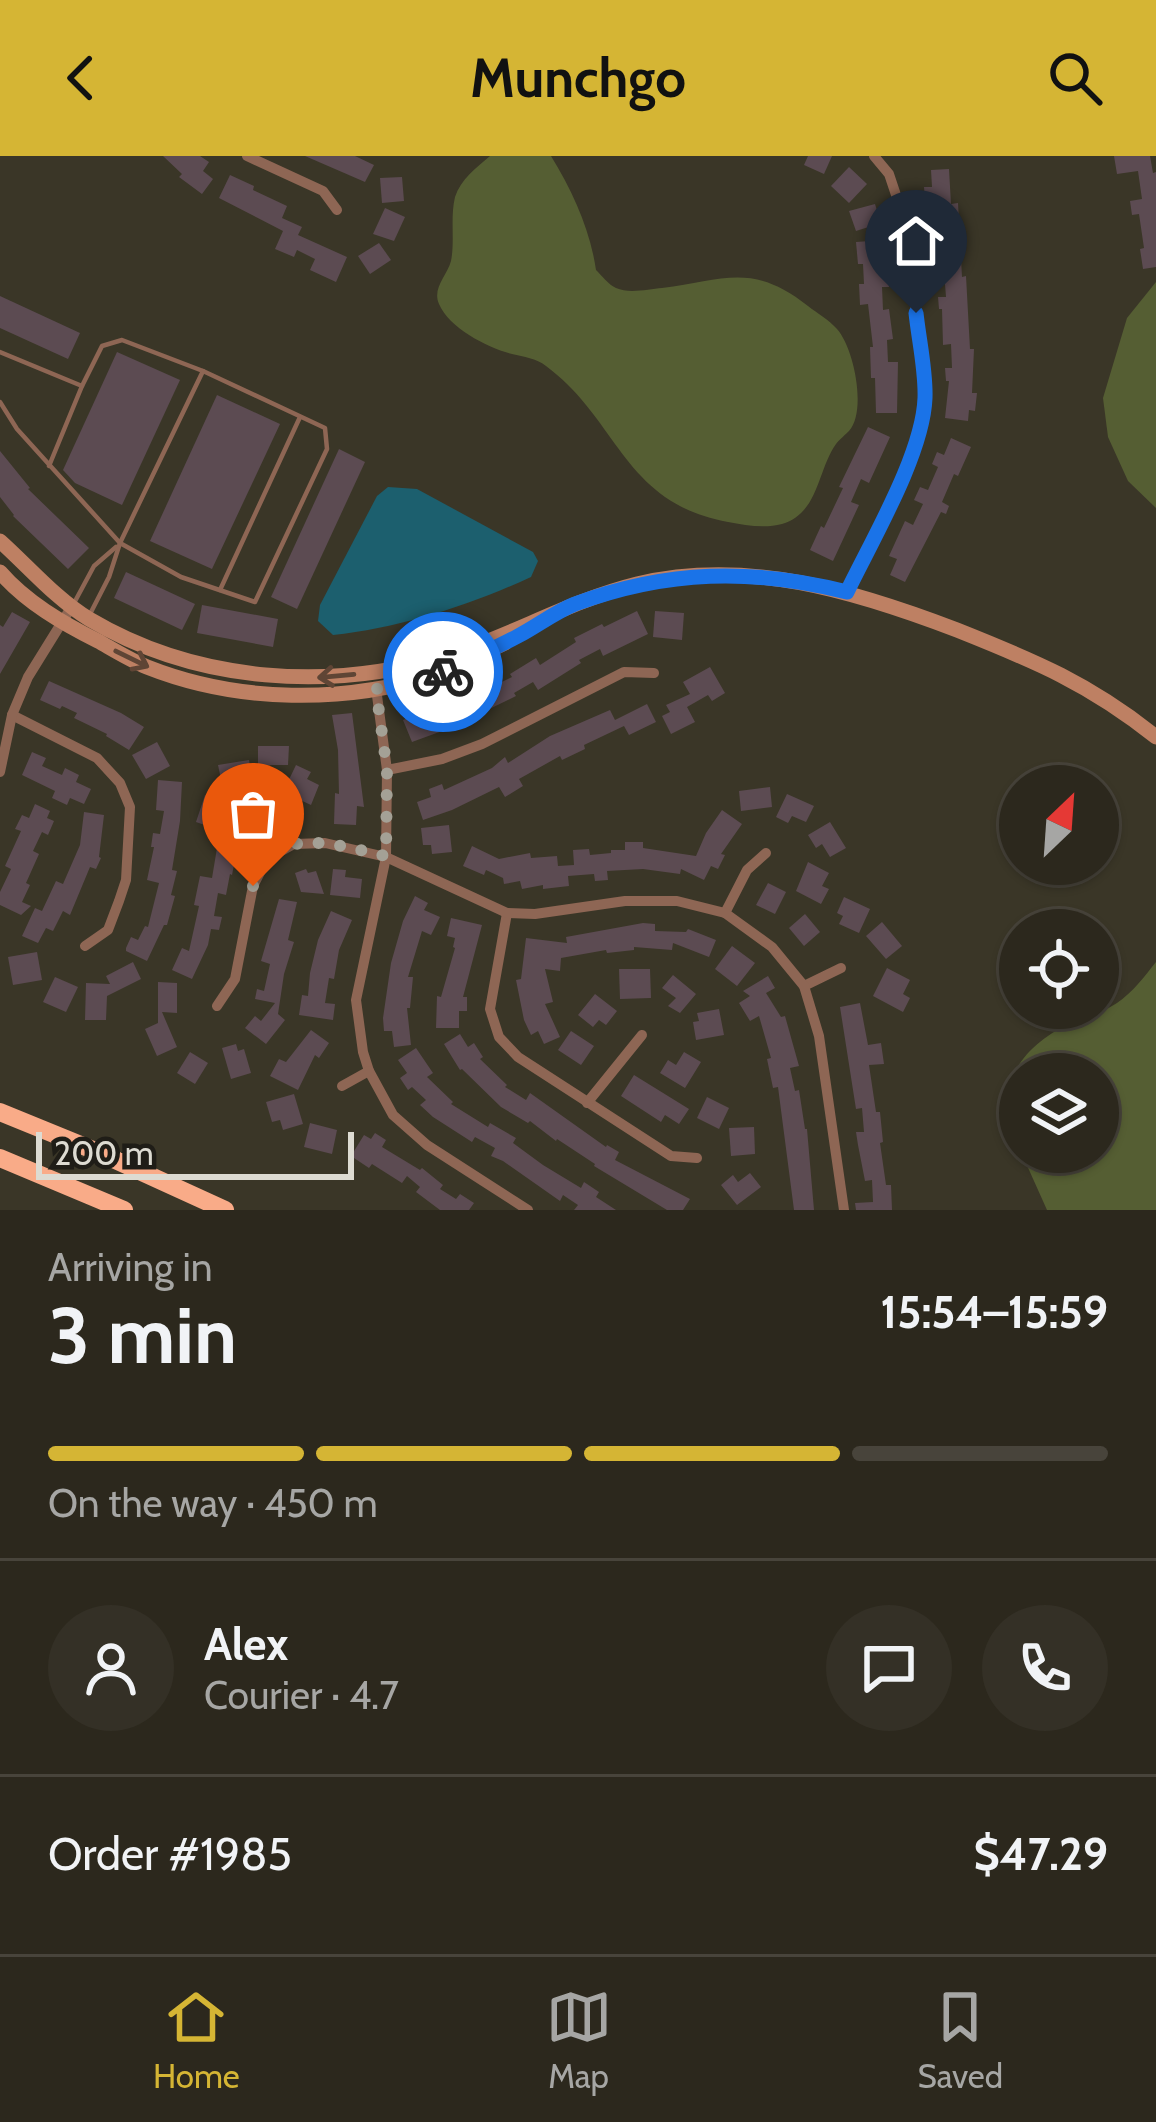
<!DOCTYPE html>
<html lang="en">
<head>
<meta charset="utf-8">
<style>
  :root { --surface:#2c281d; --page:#343026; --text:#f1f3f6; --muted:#a6a6a4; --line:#48443b; --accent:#d5b534 }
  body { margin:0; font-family:Cabin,sans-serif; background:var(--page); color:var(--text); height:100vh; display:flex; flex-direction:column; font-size:45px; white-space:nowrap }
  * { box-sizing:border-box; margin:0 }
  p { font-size:39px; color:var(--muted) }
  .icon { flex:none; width:66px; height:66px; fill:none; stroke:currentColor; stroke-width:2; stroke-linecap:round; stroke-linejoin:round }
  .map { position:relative; height:1054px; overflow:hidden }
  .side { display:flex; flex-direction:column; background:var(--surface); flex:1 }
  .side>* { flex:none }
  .needle { width:78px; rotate:25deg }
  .fabs { position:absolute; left:999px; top:609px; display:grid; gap:24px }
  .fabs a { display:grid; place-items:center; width:120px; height:120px; border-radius:50%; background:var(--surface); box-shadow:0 3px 9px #0004,0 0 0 3px var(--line); font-size:60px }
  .scale { position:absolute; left:36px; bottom:30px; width:318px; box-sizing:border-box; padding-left:12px; border:6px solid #dddbd2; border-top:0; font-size:33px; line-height:42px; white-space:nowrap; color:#dddbd2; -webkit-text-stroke:9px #1f1d17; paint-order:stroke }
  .pin { position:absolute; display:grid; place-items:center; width:102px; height:102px; color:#fff; margin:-123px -51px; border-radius:50% 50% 50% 0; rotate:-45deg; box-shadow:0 0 12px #0007 }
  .pin .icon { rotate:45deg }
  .courier { position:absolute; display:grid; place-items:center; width:120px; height:120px; margin:-60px; border:9px solid #1a73e8; border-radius:50%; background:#fff; color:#222; box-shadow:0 3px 15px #0007 }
  .headline em { font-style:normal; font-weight:800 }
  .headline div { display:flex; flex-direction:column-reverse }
  .headline { display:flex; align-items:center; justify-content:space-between; height:204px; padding:0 48px }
  h1 { font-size:78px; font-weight:800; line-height:90px }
  .bar { display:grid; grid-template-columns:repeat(4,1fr); gap:18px 12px; align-content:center; height:144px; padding:0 48px }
  .bar i { height:15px; border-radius:9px; background:var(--line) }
  .bar .active { background:var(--accent) }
  .bar p { grid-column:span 4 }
  .line { display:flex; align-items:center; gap:30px; padding:0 48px; border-top:3px solid var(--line) }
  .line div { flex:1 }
  .round { display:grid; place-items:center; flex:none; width:126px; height:126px; border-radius:63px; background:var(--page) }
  header { display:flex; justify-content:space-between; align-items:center; height:156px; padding:0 48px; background:var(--accent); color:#111; font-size:54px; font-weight:800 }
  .tab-bar { display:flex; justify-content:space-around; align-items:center; height:168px; border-top:3px solid var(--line); background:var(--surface); font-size:33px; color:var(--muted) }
  .tab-bar a { display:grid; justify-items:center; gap:6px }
  .tab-bar .active { color:var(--accent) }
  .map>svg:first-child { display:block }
</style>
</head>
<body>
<header><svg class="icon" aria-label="back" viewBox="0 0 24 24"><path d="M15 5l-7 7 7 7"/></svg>Munchgo<svg class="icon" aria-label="search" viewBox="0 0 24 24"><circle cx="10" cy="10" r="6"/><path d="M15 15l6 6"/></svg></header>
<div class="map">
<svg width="1156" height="1054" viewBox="0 0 1156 1054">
  <rect width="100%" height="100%" fill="#3a3627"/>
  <!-- green -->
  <g fill="#555e33">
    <path d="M490,0h61c22,36 39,73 45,114 5,5 13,15 20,18 13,6 33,1 46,0 62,-8 91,-26 146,18 9,7 21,14 29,23 17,19 30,82 12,102 -1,1 -12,11 -13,13 -19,27 -17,69 -54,80 -18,5 -37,1 -54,-2 -105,-19 -109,-102 -182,-156 -10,-8 -22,-9 -34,-12 -24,-6 -63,-26 -73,-50 -7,-16 8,-28 12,-43 4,-20 -1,-43 4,-64 6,-18 21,-29 35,-41z"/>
    <path d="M1156,126v226l-28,-27 -20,-44 -5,-39 24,-80z"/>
    <path d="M1156,806v248h-109l-26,-58h77v-78h-78v75c-4,-9 -9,-18 -11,-26 -13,-47 25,-85 65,-101 15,-6 29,-10 43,-19 16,-11 27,-26 39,-41z"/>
  </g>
  <!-- water -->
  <path fill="#1c5f6e" d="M388,331l29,2 116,63 5,9 -7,16c-61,28 -131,51 -198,58l-15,-14 2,-16 57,-109z"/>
  <!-- building -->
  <g fill="#5c4b52">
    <path d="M163,0h37l9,6 -6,9 10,8 -11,15 -23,-17 3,-3z"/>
    <path d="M305,0h50l19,9 -9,17z"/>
    <path d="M808,0h24l-8,18 -20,-9z"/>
    <path d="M1114,0h36l3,17 3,-1v95l-13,2 -3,-20 4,-1 -5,-34 -7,1 -2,-14 12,-2 -4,-28 -21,3z"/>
    <path d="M849,11l18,17 -18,19 -18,-17z"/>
    <path d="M949,13l2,35 7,-1 4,74 4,-1 4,73h4l-2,44h5l-2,18 -6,-1 -1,11 -23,-3 4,-37h-3l-1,-13h7l-1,-24 -8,1 -1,-36h-3l-1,-12h8l-2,-26h-8l-1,-34h-3l-2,-16h8l-2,-21h-11l-1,-13h8l-1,-17z"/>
    <path d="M230,19l24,11 -1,4 34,16 -5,12 20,9 -4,8 49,22 -11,25 -26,-12 5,-11 -18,-9 -3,7 -19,-8 8,-18 -64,-33z"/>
    <path d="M402,21l2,24 -22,2 -2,-25z"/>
    <path d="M875,48l6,19 -25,8 -7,-20z"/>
    <path d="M385,52l20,9 -11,24 -21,-7z"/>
    <path d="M884,84l5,47h-7l1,23 6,-1 4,30 -6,1 1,22h10l-1,51h-21l-1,-35h-4l-1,-31h3l-5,-43 -8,1 -1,-21h5l-1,-20h-5l-2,-22z"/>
    <path d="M379,87l12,17 -21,14 -12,-18z"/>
    <path d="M0,140l80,37 -12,26 -68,-31z"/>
    <path d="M117,196l63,28 -58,125 -47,-22 -12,-13z"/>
    <path d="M217,239l63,29 -68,145 -62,-28z"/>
    <path d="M868,271l22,10 -21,46 -8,-4 -10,23 8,3 -26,56 -23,-11 11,-24 3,2 19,-40 -4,-1z"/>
    <path d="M951,282l20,9 -13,29 -4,-2 -12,28 7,4 -3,8 -5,-2 -36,70 -15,-7 7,-16 -8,-3 16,-35 8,4 10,-21 -9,-4 6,-13 8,3 10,-23 -6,-3 5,-12 7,3z"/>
    <path d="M339,293l26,13 -68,147 -26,-12z"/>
    <path d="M0,295l30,37 -2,1 61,59 -21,21 -55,-53 1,-1 -14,-18z"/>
    <path d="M126,416l69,32 -13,26 -68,-32z"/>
    <path d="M202,449l76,14 -5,28 -76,-14z"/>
    <path d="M637,455l11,23 -45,22 -3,-7 -21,11 2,3 -43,27 -5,-8 -19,11 2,3 -35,17 1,3 -27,15 -2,-4 -41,15 -9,-22 7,-3 -2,-5 15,-6 3,9 8,-3 2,5 16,-9 -4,-7 20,-10 3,6 41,-20 -2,-3 26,-16 4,7 36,-23 -2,-4 28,-14 2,3z"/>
    <path d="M655,455l29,2 -2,27 -29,-3z"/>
    <path d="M12,456l18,10 -30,52v-49l3,2z"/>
    <path d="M710,511l15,26 -13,8 -4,-6 -21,12 8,15 -24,12 -9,-18 8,-4 -4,-7 24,-11 -7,-12z"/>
    <path d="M49,525l72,32 23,14 -15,23 -23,-14 1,-2 -33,-16 3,-5 -15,-7 -2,3 -20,-9z"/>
    <path d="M647,548l9,18 -27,13 -5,-9 -40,19 1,4 -23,11 -2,-4 -41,23 4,7 -18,11 -6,-10 -47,23 -29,10 -6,-18 14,-5 -2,-8 13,-5 2,6 48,-22 13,-11 3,6 42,-27 60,-26 5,10z"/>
    <path d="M352,557l12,94 -7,-1 -1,19 -22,-1 1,-31 4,1 -1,-44 -6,-35z"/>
    <path d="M157,586l13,24 -24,13 -14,-24z"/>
    <path d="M258,590h31l-1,19h-30z"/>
    <path d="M32,596l14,6 -4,8 20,9 3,-7 14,7 -3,7 15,7 -7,15 -14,-6 -3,7 -15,-7 3,-7 -33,-16z"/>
    <path d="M249,604l3,19 -30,5 -4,-19z"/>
    <path d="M296,609l15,7 -4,7 12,6 -8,20 -28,-13z"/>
    <path d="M158,624l24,2 -2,39 -8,49 5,1 -6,24 4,1 -8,29h-3l-17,36 -21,-10v-3l5,-11 7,3 7,-14 3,1 11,-44 -12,-3 7,-33h-3l2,-14 7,1 4,-23 -8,-1z"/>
    <path d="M770,631l2,20 -31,4 -2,-20z"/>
    <path d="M787,638l27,12 -8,16 -14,-6 -4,7 -12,-6z"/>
    <path d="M205,639l26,9 -9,27 -26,-9z"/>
    <path d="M35,648l15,7 -3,7 7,3 -6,14 -6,-3 -9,19 6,3 -13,29 4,2 -8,17 9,4 -10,9 -21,-10v-13l11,-23 -6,-3 16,-35 -6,-2 7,-14 7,3z"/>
    <path d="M722,654l20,14 -21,30 4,1 -7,14 -7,-3 -7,14 -23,-11 -1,5 -37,-5 -36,2 1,9 -13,1 -1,-7 -26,2 1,10 -26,3v-4l-21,4 -2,-8 -16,3 -1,-6 -17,-8 -2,5 -21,-9 9,-20 27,13 31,-6 1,5 26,-2 1,10 16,-1 -1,-15 16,-1 1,6 21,-2v-3h14v-8h18v6l53,8 10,-23z"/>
    <path d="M84,656l20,3 -5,42 2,1 -5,11 -6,-2 -20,48 -7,-4 -10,20 -7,-3 -8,15 -16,-7 13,-28 7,3 14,-30 7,3 17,-39z"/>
    <path d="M830,666l16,26 -16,9 -8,-13 -6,4 -8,-13z"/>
    <path d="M449,669l3,27 -20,2 -1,-9h-8l-2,-17z"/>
    <path d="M218,686l20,3 -6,30 -2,-1 -4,21 -8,-2 -4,23 8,1 -3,13 -8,-1 -3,16 -16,34 -20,-9 10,-22 7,3 10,-45 -5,-1 6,-29 12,2z"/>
    <path d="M808,706l21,11 -7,13 7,3 -8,15 -25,-13z"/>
    <path d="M306,713l2,4 8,-2 8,23 -23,-2 -6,-19z"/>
    <path d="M333,713l13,1 -1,7 17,2 -2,19 -30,-3z"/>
    <path d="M768,727l18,9 -11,22 -19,-9z"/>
    <path d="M415,740l13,7 -4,7 16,7 -9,18 -9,-4 -14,46h5l-3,31h-3l4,37 -17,2 -2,-16h-8l-1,-13 8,-55 12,-42z"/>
    <path d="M844,741l26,12 -11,24 -20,-9 4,-8 -6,-3z"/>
    <path d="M279,743l18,3 -9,38 6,2 -10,32 -6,40 7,6 -19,24 -21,-16 10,-12 6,5 14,-18 -20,-4 2,-10 7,2 6,-27 -9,-3z"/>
    <path d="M331,755l21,9 -13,30 -5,29 -5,-1 -4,25 10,1 -2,16 -34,-5 3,-20 6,1 2,-23 8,-33z"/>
    <path d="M805,758l15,18 -16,14 -15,-18z"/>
    <path d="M451,762l31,7 -19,72h4v14h-8v17h-23l1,-32 4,1 14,-49 -2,-1 2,-9 -8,-2z"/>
    <path d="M882,766l20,24 -16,13 -20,-23z"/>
    <path d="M643,767l12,1v7l31,1 2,-3 28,11 -7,17 -36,-14 -1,7 -38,-3v3l-27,3 -1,-3 -45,8 -1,13 -15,-2 8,33 -8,2 15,33 -16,7 -6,-13 -7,4 -7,-15 -8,-40 5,-1 5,-41 41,5 -1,-6z"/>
    <path d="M732,790l23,17 -18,23 -22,-17z"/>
    <path d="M37,796l5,28 -29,5 -5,-28z"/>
    <path d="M133,806l8,17 -34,17 -1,24h-21l1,-37 24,1 -4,-8z"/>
    <path d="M887,812l23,12 -7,14 7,4 -7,14 -30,-16z"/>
    <path d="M619,813h31l1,29 -31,1z"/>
    <path d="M673,819l23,19 -16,19 -12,-7 8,-8 -14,-10z"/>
    <path d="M768,820l7,12 -9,5 15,24 4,-1 14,50 -9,2 5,23 4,-1 6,39h2l7,81h-20l-16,-123 -5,1 -6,-29 4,-1 -12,-42 -9,5 -11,-18 11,-7 -7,-5z"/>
    <path d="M55,821l23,10 -12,25 -23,-10z"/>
    <path d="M158,826l19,1v30l-15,-1 15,35 -20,9 -12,-27 13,-6z"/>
    <path d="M595,838l22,17 -11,14 -7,-5 -6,7 -15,-12z"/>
    <path d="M860,847l8,42 13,-2 3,21 -15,1 7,47h4l3,30 -3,1 6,42h5l1,25h-36l-1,-7 18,-1 -1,-22 -7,1 -7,-36 -2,-13h8l-2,-24 -6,1 -16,-102z"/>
    <path d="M719,853l5,26 -28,5 -3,-18 6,-1 -2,-8z"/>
    <path d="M311,874l18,13 -10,15 -4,-3 -17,35 -28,-14 9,-17 7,3z"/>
    <path d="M571,875l23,15 -13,19 -23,-15z"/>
    <path d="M460,878l8,13 6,-4 9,14 -3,2 27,26 -2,2 21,13 4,-7 76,54 1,-2 12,7 -4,8 75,39 -7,11h-16l-73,-44 1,-2 -38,-25 -1,2 -26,-20 -2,2 -27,-16 -39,-38 -2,1 -16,-26z"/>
    <path d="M236,888l2,7 6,-2 7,24 -20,6 -9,-31z"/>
    <path d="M416,892l17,25 -6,4 26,25 -2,2 37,23 2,-4 26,15 -3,5 30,22 38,23 3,-6 15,10 -3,5 20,13h-42l4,-5 -15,-10 -3,6 -57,-40 -12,-5 4,-8 -20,-11 -3,5 -39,-25 -13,-12 6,-5 -14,-13 -4,3 -8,-12 7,-5 -9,-13z"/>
    <path d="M190,896l18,11 -13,21 -18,-11z"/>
    <path d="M684,896l17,10 -16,26 -25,-15 8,-13 8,5z"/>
    <path d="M634,919l55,34 -10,15 -14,-9 -4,7 -40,-26z"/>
    <path d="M294,938l9,30 -20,6 -3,-10 -8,2 -6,-20z"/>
    <path d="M707,941l22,11 -10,21 -22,-11z"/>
    <path d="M310,967l27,7 -5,24 -28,-7z"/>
    <path d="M754,971l1,27 -24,2 -2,-28z"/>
    <path d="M375,977l11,7 -4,7 38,23 2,-2 21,17 -3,4 16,10 4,-5 14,9 -5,7h-29l-24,-18 4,-5 -13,-11 -5,7 -30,-19 -3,4 -18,-12 13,-21 7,4z"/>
    <path d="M750,1017l11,14 -24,18 -16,-20 12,-10 5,7z"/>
  </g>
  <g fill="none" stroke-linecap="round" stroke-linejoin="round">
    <!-- lane -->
    <g stroke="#8e6654" stroke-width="4.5">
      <path d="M0,196l82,34"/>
      <path d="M0,246l17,27 103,114 61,34 74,25 72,-153 -2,-21 -122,-57 -81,-31 -20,6 -20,40 -33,80"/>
      <path d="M220,434l80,-173"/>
      <path d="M73,449l21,-39 22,-19"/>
      <path d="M89,460l20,-39 11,-34 83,-172"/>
      <path d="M264,665l18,29"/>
    </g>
    <!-- street -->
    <g stroke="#8e6654" stroke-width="10">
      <path d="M247,0l76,35 14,19"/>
      <path d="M847,436l65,-136 8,-27 5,-31 -18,-170 -18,-54 -15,-18"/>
      <path d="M376,532l11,82 -1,87 -30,143 7,52 6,19 24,44 34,30 101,65"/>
      <path d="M12,559l85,43 23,25 10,24 -4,73 -7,21 -11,29 -23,16"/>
      <path d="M387,614l55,-11 40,-15 142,-72 30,1"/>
      <path d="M0,616l12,-57 16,-38 44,-71"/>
      <path d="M507,757l-17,96 9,28 19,20 153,99 26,2"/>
      <path d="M725,757l22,-43 19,-17"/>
      <path d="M804,830l37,-18"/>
      <path d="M217,850l18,-27 18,-93 14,-27 27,-15 31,-1 61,14 121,56 28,1 90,-13h52l48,12 47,34 32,39 15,50 25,174"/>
      <path d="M342,930l27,-15"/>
      <path d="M587,947l55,-68"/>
    </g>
    <!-- secondary -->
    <g stroke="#be8063" stroke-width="15">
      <path d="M0,385c28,25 56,58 89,78 108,64 242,73 361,36 63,-20 122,-55 187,-71 110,-26 218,7 320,46 78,31 133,54 199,107"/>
      <path d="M0,416c26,30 62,51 98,69 16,9 32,19 49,26 91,36 198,37 291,7 23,-7 45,-21 67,-31"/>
    </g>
    <!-- highway -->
    <g stroke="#f9ab88" stroke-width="18">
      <path d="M0,956l98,40 127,58"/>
      <path d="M0,1002l124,52"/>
    </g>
  </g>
  <!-- one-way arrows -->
  <defs><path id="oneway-shaft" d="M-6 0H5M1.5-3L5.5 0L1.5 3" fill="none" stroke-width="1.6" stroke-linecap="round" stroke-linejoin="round" transform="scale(3)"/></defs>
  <g stroke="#5f4535">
    <use href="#oneway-shaft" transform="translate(132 503) rotate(26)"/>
    <use href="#oneway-shaft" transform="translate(336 520) rotate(175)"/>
  </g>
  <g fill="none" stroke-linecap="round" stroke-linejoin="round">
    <!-- done -->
    <path stroke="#a4a196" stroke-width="12" stroke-dasharray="0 21.6" d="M253,730c4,-7 8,-19 13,-26 29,-32 85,-11 120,-4l1,-86 -11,-81 67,-17"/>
    <!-- route -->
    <path stroke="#1a73e8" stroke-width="15" d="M443,516c25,-12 51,-23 75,-36 19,-10 37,-24 57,-32 92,-34 177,-36 272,-12 25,-52 76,-138 78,-194 1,-27 -6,-57 -9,-85"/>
  </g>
</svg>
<div class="fabs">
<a><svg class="needle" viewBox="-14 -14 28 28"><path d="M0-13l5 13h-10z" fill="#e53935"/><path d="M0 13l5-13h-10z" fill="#a6a6a4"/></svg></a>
<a><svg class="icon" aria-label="locate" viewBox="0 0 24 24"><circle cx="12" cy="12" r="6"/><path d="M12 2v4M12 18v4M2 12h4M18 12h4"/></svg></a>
<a><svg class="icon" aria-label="layers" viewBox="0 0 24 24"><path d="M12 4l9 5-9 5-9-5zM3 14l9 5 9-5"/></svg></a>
</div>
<div class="scale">200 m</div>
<div class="pin" style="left:253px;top:730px;background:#ea580c"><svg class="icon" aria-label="bag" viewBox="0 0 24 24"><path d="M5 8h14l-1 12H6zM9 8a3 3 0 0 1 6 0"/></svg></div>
<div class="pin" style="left:916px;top:157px;background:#1f2937"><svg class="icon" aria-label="home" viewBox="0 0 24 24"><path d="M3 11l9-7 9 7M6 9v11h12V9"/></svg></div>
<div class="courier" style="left:443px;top:516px"><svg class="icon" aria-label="bike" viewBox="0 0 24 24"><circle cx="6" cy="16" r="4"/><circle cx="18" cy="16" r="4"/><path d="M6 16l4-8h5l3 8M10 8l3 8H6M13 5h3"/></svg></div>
</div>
<section class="side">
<div class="headline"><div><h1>3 min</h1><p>Arriving in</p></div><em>15:54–15:59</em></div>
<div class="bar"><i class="active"></i><i class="active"></i><i class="active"></i><i></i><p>On the way · 450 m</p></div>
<div class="line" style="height:216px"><a class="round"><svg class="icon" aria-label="person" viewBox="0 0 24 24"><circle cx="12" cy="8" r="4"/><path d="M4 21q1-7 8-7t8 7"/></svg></a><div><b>Alex</b><p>Courier · 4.7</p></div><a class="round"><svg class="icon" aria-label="chat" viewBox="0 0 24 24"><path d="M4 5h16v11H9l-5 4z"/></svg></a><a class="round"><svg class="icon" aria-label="phone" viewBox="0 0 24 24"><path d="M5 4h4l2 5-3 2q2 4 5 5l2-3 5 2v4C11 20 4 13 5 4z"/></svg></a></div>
<div class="line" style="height:156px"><div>Order #1985</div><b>$47.29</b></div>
</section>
<nav class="tab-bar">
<a class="active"><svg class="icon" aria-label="home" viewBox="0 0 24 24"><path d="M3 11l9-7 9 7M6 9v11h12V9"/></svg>Home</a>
<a><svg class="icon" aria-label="map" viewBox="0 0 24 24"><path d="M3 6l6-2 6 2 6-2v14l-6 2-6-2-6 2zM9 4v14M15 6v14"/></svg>Map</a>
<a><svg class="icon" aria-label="saved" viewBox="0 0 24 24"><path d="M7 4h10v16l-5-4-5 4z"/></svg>Saved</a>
</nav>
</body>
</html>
